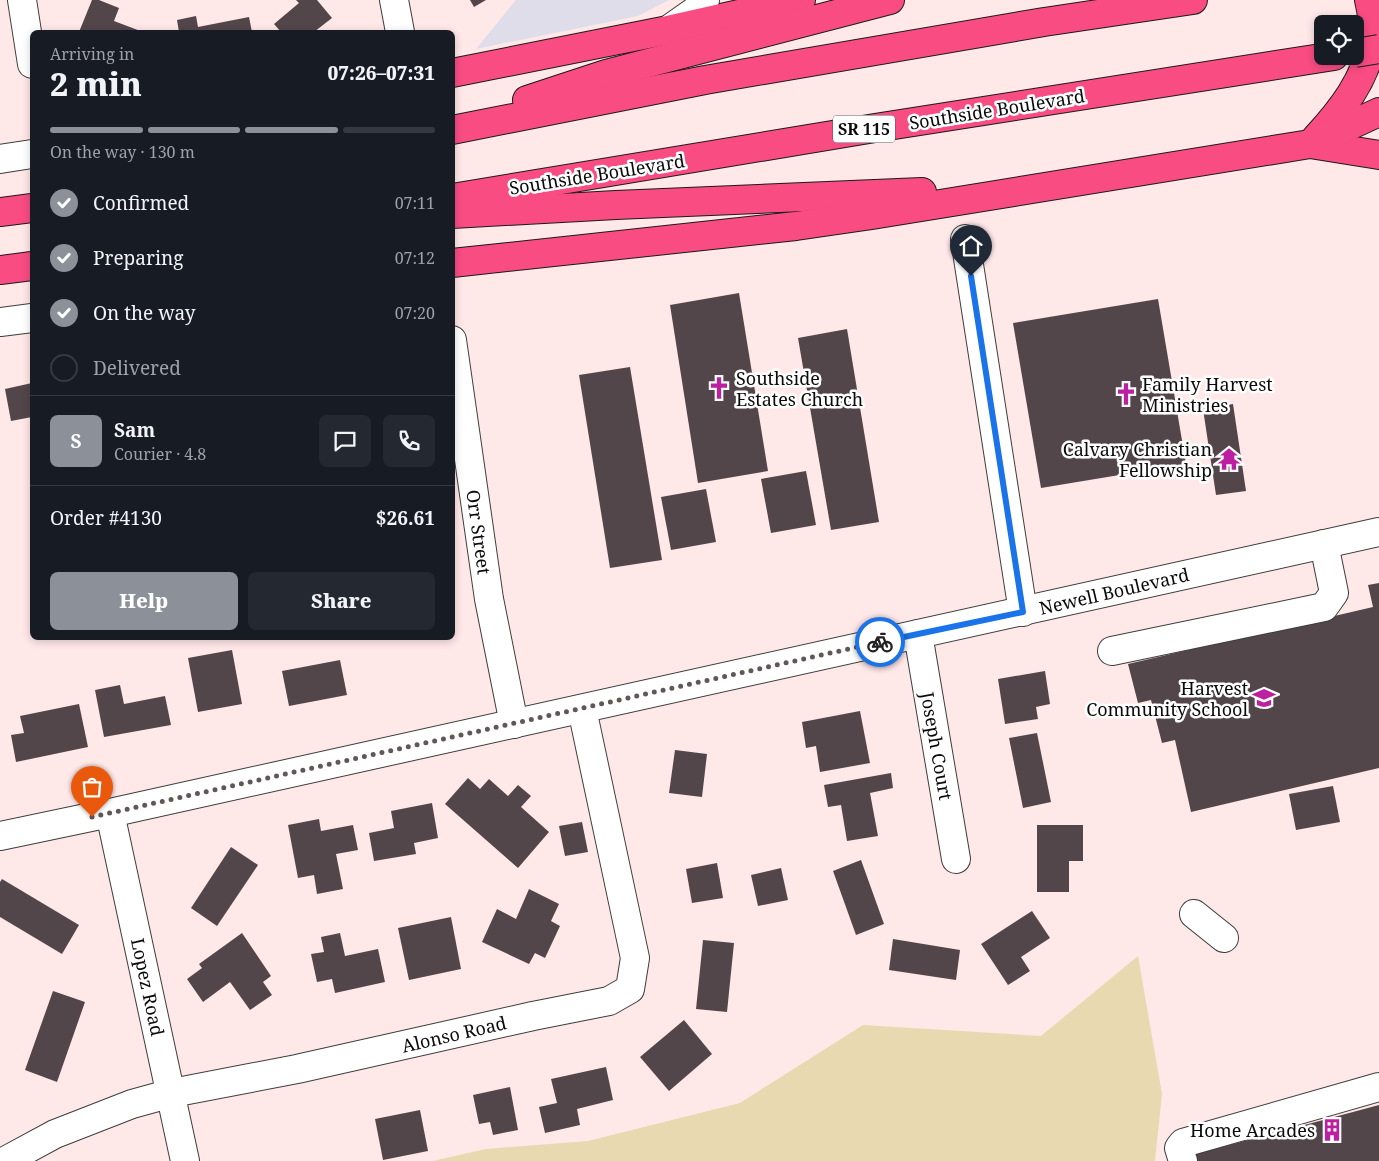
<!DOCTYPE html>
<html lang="en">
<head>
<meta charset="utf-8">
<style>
  :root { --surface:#171b24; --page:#242831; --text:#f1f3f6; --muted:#9ea1a6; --line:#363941; --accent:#8c9099 }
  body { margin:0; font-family:"Noto Serif",serif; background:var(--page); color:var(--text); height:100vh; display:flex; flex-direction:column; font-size:19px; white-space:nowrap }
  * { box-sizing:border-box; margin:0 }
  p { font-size:16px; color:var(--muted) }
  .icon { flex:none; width:28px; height:28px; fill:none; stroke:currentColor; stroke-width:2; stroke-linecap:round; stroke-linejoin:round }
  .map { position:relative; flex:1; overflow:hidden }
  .sheet { position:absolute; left:30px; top:30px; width:425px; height:610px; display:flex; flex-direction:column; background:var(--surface); border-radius:8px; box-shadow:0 2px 8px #0003 }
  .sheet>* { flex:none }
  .fabs { position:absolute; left:1314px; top:15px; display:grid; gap:10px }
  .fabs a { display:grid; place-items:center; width:50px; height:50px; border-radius:8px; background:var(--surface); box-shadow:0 2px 8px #0003; font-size:25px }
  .pin { position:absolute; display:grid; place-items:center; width:42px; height:42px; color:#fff; margin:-51px -21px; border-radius:50% 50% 50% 0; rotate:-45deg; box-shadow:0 0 5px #0007 }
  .pin .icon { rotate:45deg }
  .courier { position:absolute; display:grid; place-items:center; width:50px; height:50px; margin:-25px; border:4px solid #1a73e8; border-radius:50%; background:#fff; color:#222; box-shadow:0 1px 6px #0007 }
  .head em { font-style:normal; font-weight:800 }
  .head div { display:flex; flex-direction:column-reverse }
  .head { display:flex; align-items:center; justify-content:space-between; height:85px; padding:0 20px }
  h1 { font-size:32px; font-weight:800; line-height:38px }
  .bar { display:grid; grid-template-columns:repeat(4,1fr); gap:8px 5px; align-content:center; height:60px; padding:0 20px }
  .bar i { height:6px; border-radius:4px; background:var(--line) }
  .bar .on { background:var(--accent) }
  .bar p { grid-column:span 4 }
  .line { display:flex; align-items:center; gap:12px; padding:0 20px; border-top:1px solid var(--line) }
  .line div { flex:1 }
  .round { display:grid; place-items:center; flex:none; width:52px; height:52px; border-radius:8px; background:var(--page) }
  ol { padding:0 20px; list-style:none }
  li { display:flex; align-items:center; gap:15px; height:55px }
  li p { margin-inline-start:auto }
  li .icon { padding:5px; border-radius:50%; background:var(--accent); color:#fff; stroke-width:4 }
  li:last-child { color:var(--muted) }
  li i { width:28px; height:28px; border:2px solid var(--line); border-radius:50% }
  .primary-button { display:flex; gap:10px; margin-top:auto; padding:10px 20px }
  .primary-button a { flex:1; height:58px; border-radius:8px; background:var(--accent); color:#fff; font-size:20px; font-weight:800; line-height:58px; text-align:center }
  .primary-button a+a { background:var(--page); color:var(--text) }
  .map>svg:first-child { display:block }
</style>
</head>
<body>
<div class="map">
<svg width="1379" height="1161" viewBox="0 0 1379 1161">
  <rect width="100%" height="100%" fill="#ffe8e7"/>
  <!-- industrial -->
  <path fill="#dfddea" d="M516,0h153l-31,16 -162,33z"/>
  <!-- green -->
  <path fill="#e9d9b1" d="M1138,956l24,138 -7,67h-722l53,-12 102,-8 152,-38 123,-78 178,11z"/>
  <!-- building -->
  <g fill="#53464b">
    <path d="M92,0h7l20,8 -5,13 29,11h-64z"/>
    <path d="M296,0h21l15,18 -18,14h-33l-7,-8 25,-21z"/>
    <path d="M470,0h16l-12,7z"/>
    <path d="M196,16l2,11 51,-10 3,15h-73l-2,-12z"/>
    <path d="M739,293l29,178 -70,12 -28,-178z"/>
    <path d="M1158,299l28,165 -145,24 -28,-165z"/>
    <path d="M847,329l32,193 -48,8 -33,-192z"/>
    <path d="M630,367l32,193 -52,8 -31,-193z"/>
    <path d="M32,383v34l-21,4 -6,-32z"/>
    <path d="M1233,404l13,87 -30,4 -13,-86z"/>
    <path d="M806,471l10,54 -45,8 -10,-54z"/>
    <path d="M706,489l10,53 -45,8 -10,-53z"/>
    <path d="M1379,583v185l-188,44 -16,-72 -13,3 -11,-43 -13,3 -10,-39 245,-57 -5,-22z"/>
    <path d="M232,650l10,54 -44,8 -10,-54z"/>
    <path d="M340,660l7,35 -58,11 -7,-35z"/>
    <path d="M1045,671l5,33 -14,3 2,12 -33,5 -7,-45z"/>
    <path d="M120,685l4,19 41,-8 6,29 -67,12 -9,-47z"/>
    <path d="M79,704l9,43 -72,15 -5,-27 13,-2 -4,-17z"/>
    <path d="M860,711l10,52 -50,9 -4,-26 -10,2 -4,-26z"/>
    <path d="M1037,733l14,69 -28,6 -14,-70z"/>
    <path d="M675,750l32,4 -5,43 -33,-4z"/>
    <path d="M891,773l2,15 -23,5 8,43 -31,5 -6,-36 -13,2 -4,-22z"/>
    <path d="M468,778l12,11 9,-10 19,17 10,-11 13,11 -10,11 28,25 -31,36 -73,-64z"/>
    <path d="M1333,786l7,36 -44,8 -7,-36z"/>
    <path d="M432,803l6,35 -24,5 2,11 -42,7 -5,-28 25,-5 -3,-17z"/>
    <path d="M319,819l2,12 32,-6 5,25 -22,4 7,35 -26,5 -3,-19 -16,3 -10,-53z"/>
    <path d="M582,822l6,30 -23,4 -6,-30z"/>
    <path d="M1037,825h46v36h-14v31h-32z"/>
    <path d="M231,847l27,18 -41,61 -26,-18z"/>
    <path d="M861,860l23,64 -28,11 -23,-64z"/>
    <path d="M717,863l6,35 -31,5 -6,-34z"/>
    <path d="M781,868l7,32 -30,6 -7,-31z"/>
    <path d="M2,879l77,46 -17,29 -62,-37v-35z"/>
    <path d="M529,889l30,15 -8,17 9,5 -15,32 -10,-5 -6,11 -47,-22 15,-33 19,10z"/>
    <path d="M1032,911l18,27 -29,19 9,14 -22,14 -27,-41z"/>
    <path d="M451,917l10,52 -52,11 -11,-52z"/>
    <path d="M242,933l29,43 -8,6 9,13 -22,15 -20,-28 -27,20 -16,-23 15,-11 -3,-4z"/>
    <path d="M340,933l5,23 33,-7 7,33 -50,11 -3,-14 -15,3 -6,-28 13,-2 -3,-15z"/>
    <path d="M893,939l67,11 -4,30 -67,-10z"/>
    <path d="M703,940l31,3 -7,69 -31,-3z"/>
    <path d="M53,991l32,11 -28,80 -32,-12z"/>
    <path d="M684,1020l28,34 -43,37 -29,-34z"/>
    <path d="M606,1067l7,33 -36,9 3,16 -35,8 -6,-26 18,-4 -6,-24z"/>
    <path d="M510,1087l8,43 -25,5 -3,-13 -11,2 -6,-29z"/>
    <path d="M1379,1105v56h-185l-2,-6z"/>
    <path d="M420,1110l8,41 -45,9 -8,-41z"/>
  </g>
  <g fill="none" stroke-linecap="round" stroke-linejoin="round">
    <defs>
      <g id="minor">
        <path d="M22,0l10,64"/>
        <path d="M394,0l6,32"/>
        <path d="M668,30l27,-19 10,-11"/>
        <path d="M0,159l32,-5"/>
        <path d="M965,239l58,373"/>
        <path d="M0,322l32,-4"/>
        <path d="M452,340l37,259 25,125"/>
        <path d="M918,634l38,225"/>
        <path d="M1112,651l212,-44 10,-14 -10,-49"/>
        <path d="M110,813l75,348"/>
        <path d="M0,836l110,-23 1269,-281"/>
        <path d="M1194,914l30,24"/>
        <path d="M5,1161l50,-27 77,-30 40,-11 125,-24 236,-53 76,-15 21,-12 5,-31 -53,-249"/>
        <path d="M1183,1161l-4,-13 4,-5 196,-56"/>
      </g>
      <g id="highway">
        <path d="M452,73l216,-43 133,-30"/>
        <path d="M527,100l79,-26 284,-74"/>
        <path d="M452,130l253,-50 339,-58 149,-22"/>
        <path d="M1316,138c25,-27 50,-59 56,-96 2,-13 0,-29 -3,-42"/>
        <path d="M1310,144l69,11"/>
        <path d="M452,198l423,-70 459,-72"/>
        <path d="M0,212l32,-4"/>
        <path d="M452,214l164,-9 306,-13"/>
        <path d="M452,263l344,-37 76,-11 438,-71 69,-32"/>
        <path d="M0,270l32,-4"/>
      </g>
    </defs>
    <!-- minor casing -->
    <use href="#minor" stroke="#3d3d3d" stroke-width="30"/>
    <!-- highway casing -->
    <use href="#highway" stroke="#1b1b1b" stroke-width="30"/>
    <!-- minor -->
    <use href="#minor" stroke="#fff" stroke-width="28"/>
    <!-- highway -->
    <use href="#highway" stroke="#f84c83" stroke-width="28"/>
    <defs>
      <path id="highway-bridge" d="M1355,53l24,-4"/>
    </defs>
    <!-- highway-bridge casing -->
    <use href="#highway-bridge" stroke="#1b1b1b" stroke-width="30" stroke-linecap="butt"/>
    <!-- highway-bridge -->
    <use href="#highway-bridge" stroke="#f84c83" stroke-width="28"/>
  </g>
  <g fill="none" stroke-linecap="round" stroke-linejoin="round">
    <!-- done -->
    <path stroke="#605857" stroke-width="5" stroke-dasharray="0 9" d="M92,817l788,-175"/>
    <!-- route -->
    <path stroke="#1a73e8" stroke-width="6" d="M880,642l143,-30 -52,-336"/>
  </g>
  <!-- icons -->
  <defs>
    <symbol id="church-bare" viewBox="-9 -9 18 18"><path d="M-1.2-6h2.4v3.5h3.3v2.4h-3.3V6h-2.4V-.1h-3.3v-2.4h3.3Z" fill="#bc20a0" stroke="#fff" stroke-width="2.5" paint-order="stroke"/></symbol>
    <symbol id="temple-bare" viewBox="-9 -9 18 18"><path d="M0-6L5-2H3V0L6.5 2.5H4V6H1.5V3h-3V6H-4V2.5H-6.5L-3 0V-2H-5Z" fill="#bc20a0" stroke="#fff" stroke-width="2.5" paint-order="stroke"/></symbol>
    <symbol id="school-bare" viewBox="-9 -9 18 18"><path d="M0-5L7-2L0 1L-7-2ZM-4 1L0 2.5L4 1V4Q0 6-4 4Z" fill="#bc20a0" stroke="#fff" stroke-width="2.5" paint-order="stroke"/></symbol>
    <symbol id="building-bare" viewBox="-9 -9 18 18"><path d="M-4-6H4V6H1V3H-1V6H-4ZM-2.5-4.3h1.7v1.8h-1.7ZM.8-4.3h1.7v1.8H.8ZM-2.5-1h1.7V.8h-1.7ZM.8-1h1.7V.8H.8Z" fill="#bc20a0" stroke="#fff" stroke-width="2.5" paint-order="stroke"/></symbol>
  </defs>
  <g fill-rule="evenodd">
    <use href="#church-bare" x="703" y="372" width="32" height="32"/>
    <use href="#church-bare" x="1110" y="378" width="32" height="32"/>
    <use href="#temple-bare" x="1213" y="443" width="32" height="32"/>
    <use href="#school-bare" x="1248" y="682" width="32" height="32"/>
    <use href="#building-bare" x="1316" y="1114" width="32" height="32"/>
  </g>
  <g text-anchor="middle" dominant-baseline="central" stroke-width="5" stroke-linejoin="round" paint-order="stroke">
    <!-- shield labels -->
    <rect fill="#fff" stroke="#545454" stroke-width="1" x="833" y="115.5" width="62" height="27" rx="4"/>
    <g font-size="16" font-weight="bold" fill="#0a0a0a">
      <text x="864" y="129">SR 115</text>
    </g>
    <!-- street labels -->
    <g font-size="18" fill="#0a0a0a" stroke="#fff">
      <text transform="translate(997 109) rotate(-9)">Southside Boulevard</text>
      <text transform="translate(597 174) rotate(-9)">Southside Boulevard</text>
      <text transform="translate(479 532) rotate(82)">Orr Street</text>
      <text transform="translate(1114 591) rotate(-13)">Newell Boulevard</text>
      <text transform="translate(937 746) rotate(80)">Joseph Court</text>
      <text transform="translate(148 987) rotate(78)">Lopez Road</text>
      <text transform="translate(454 1034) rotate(-13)">Alonso Road</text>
    </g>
    <!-- poi labels -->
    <g font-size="18" fill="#0a0a0a" stroke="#fff" text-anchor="end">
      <text x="736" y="378" text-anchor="start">Southside<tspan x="736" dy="21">Estates Church</tspan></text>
      <text x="1142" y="384" text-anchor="start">Family Harvest<tspan x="1142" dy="21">Ministries</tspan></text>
      <text x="1212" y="449">Calvary Christian<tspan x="1212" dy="21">Fellowship</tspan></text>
      <text x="1248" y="688">Harvest<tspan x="1248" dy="21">Community School</tspan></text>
      <text x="1315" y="1130">Home Arcades</text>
    </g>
  </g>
</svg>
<div class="fabs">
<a><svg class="icon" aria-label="locate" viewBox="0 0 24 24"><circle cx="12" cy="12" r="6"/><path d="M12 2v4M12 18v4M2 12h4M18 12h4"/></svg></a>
</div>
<div class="pin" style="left:92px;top:817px;background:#ea580c"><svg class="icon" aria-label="bag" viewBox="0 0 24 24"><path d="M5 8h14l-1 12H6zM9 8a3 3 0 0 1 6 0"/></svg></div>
<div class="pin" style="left:971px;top:276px;background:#1f2937"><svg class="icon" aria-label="home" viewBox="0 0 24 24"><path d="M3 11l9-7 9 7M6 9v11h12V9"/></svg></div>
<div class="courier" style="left:880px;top:642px"><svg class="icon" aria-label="bike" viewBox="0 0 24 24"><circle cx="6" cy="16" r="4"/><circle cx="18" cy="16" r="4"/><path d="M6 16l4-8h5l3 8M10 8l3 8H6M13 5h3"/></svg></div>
<section class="sheet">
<div class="head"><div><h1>2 min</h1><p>Arriving in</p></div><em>07:26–07:31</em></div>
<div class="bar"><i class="on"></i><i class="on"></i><i class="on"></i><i></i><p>On the way · 130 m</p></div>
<ol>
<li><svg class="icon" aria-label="check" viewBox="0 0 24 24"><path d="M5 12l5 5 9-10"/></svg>Confirmed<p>07:11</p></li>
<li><svg class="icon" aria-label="check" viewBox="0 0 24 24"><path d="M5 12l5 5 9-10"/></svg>Preparing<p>07:12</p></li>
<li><svg class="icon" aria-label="check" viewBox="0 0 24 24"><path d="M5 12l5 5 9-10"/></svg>On the way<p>07:20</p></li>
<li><i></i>Delivered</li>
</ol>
<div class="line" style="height:90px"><b class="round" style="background:var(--accent);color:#fff">S</b><div><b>Sam</b><p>Courier · 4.8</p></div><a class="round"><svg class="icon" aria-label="chat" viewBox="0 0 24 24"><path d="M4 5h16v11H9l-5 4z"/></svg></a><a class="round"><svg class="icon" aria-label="phone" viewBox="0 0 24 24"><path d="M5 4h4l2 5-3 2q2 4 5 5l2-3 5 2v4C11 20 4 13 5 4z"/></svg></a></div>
<div class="line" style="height:65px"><div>Order #4130</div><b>$26.61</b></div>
<div class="primary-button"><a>Help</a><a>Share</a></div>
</section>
</div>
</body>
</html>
